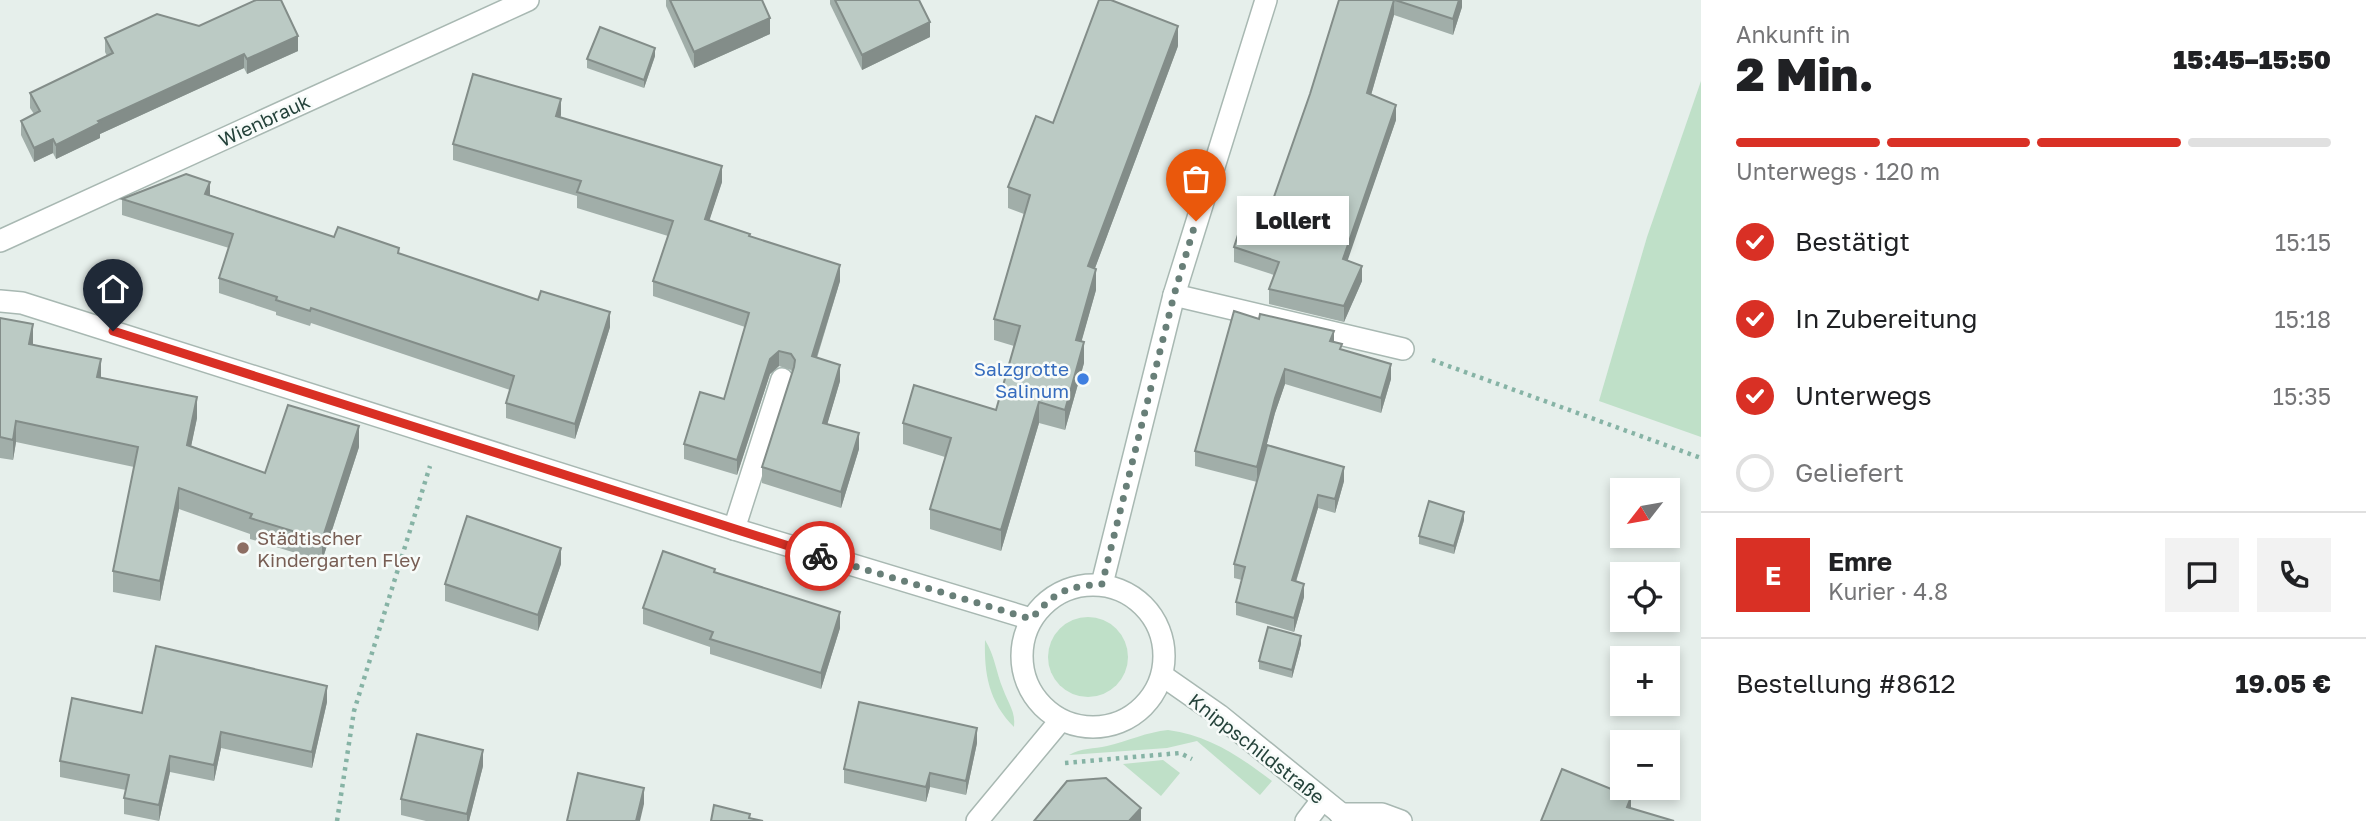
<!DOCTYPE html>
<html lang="de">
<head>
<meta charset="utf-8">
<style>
  :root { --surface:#fff; --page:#f2f2f2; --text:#202124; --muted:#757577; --line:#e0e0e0; --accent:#d93025 }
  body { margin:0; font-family:"Golos Text",sans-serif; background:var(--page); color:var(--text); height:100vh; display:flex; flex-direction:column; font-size:26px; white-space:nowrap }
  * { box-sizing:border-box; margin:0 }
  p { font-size:23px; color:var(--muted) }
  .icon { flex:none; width:38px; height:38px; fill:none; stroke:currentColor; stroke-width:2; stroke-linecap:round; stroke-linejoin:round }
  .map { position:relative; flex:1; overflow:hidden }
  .panel { display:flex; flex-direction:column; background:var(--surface); width:665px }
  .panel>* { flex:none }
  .needle { width:46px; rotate:239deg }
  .tools { position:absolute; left:1610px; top:478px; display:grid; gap:14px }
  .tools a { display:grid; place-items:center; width:70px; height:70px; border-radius:0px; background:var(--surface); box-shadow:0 4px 10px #0003; font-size:35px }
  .pin { position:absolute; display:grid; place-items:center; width:60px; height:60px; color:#fff; margin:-72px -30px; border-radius:50% 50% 50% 0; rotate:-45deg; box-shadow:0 0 7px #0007 }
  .pin .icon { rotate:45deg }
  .courier { position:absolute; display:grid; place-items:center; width:70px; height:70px; margin:-35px; border:5px solid #d93025; border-radius:50%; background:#fff; color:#222; box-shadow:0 2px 9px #0007 }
  .bubble { position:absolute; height:49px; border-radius:0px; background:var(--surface); box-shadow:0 4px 10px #0003; font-size:23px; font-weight:800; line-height:49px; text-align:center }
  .overview em { font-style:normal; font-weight:800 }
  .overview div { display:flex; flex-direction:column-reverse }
  .overview { display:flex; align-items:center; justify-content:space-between; height:119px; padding:0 35px }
  h1 { font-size:46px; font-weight:800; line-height:52px }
  .bar { display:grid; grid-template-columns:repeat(4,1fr); gap:10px 7px; align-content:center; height:84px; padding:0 35px }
  .bar i { height:9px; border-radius:5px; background:var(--line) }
  .bar .on { background:var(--accent) }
  .bar p { grid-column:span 4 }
  .line { display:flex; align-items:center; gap:18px; padding:0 35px; border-top:2px solid var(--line) }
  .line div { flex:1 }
  .round { display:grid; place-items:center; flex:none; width:74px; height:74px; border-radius:0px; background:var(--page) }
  ol { padding:0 35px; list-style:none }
  li { display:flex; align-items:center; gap:21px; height:77px }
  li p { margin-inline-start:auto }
  li .icon { padding:7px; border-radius:50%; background:var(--accent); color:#fff; stroke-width:4 }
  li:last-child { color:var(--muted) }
  li i { width:38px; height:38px; border:4px solid var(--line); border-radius:50% }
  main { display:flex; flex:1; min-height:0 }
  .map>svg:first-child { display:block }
</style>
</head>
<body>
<main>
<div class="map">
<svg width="1701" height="821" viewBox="0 0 1701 821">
  <rect width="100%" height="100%" fill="#e6efeb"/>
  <!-- green -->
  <g fill="#bfe0c8">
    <path d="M1701,81v356l-102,-36 48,-164z"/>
    <circle cx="1088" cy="657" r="40"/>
    <path d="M985,640c10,16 11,32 18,49 5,14 13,23 11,38 -25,-25 -30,-53 -29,-87z"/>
    <path d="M1168,730c42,6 71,26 104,51l-12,14 -63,-54 -30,7 -98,7c12,-7 25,-6 38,-9 21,-5 40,-14 61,-16z"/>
    <path d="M1163,760l17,13 -19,23 -38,-32z"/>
  </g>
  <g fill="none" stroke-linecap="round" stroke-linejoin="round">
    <defs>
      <g id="minor">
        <path d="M0,241l528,-241"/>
        <path d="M1174,295l229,54"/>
        <path d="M0,301l22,2 712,226 297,90"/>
        <path d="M734,529l48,-150"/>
        <path d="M1102,584l72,-289 92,-295"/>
        <circle cx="1093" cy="656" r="71"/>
        <path d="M1163,676l56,39 131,106"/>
        <path d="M1340,814h42l19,7"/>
        <path d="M977,821l83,-100"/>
        <path d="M1306,821l16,-21"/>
      </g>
    </defs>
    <!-- minor casing -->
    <use href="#minor" stroke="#a8b8b2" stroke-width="24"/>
    <!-- path -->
    <g stroke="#86b3a5" stroke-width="4.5" stroke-dasharray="3.5 5" stroke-linecap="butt">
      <path d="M1432,360l269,98"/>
      <path d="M1065,763l115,-10 12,6"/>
      <path d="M337,821l17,-110 76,-245"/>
    </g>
    <!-- minor -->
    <use href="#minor" stroke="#fff" stroke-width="21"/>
  </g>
  <!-- wall -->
  <g fill="#a1aea9">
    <path d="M666,0h96l8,34 -76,34 -28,-62z"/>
    <path d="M830,0h89l11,37 -68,33 -32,-66z"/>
    <path d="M1339,0h123v7l-9,28 -59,-20 -23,80 25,25 -49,140 15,21 -18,41 -75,-18v-15l5,-14 -40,-13v-15l34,-33 42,-120z"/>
    <path d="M199,26l99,25 -51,23 -3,-6 -144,66v4l-44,21 -3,-6 -19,9 -13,-27v-14l13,-7 -4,-6v-15l77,-37 -2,-4v-14z"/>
    <path d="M1178,46l-83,222 1,22 -15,52 3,21 -19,67 -26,-7 -38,128 -71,-22v-20l15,-52 -42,-13v-21l93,-13 18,-64 -20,-6v-21l30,-105 -16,-6v-21l45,-64z"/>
    <path d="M655,56l-11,32 -57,-20v-9z"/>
    <path d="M561,115l-1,2 162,65 -13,38 41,16 90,45 -23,77 23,23 -13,43 32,25 -18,59 -79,-25v-16l31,-94 -2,-3 -12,-4 -9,8 -33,101 -53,-16v-15l40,-45 21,-72 -92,-31v-15l15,-45 -91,-28v-12l-124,-36v-16z"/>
    <path d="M210,195l124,42 65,17 211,73 -35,112 -69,-21v-15l4,-13 -199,-67 -1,3 -34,-11v-3l-57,-19v-15l10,-30 -107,-33v-16z"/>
    <path d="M1234,311l100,31 8,8 49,29 -10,34 -96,-29 -10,29 -13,49 82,19 -9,32 -17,-5 -22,74 8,15 -10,35 -58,-17v-13l6,-22 -8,-2v-14l23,-82 -62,-16v-15z"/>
    <path d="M0,318l33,26 68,34 96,40 -6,28 74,27 94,-26 -37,114 -72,-22v-5l-71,-25 -19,92 -47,-9v-21l21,-104 -118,-25 -3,18 -13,-2z"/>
    <path d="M1464,520l-10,34 -35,-10v-8z"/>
    <path d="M561,564l-23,67 -93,-30v-17z"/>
    <path d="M715,572l125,56 -19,61 -111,-35v-7l-67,-23v-16z"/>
    <path d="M1301,644l-9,34 -33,-9v-8z"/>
    <path d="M327,702l-15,66 -91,-20 -7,33 -44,-9 -11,49 -35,-7v-16l2,-8 -66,-13v-16l82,-48z"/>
    <path d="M977,743l-11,52 -36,-8 -4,15 -82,-19v-14z"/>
    <path d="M483,766l-14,55h-43l-25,-6v-16z"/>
  </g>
  <!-- shaded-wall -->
  <g fill="#838d89">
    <path d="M1394,0v15l-27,94v-16z"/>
    <path d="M1459,0h3v7l-9,28v-16z"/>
    <path d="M770,18v16l-76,34v-16z"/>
    <path d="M930,22v15l-68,33v-15z"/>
    <path d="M1178,26v20l-90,241v-21z"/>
    <path d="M298,36v15l-51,23v-15z"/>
    <path d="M655,48v8l-11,32v-8z"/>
    <path d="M244,54v14l-144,66v4l-44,21v-14l42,-24z"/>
    <path d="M561,99v16l-5,16v-15z"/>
    <path d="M1396,105v15l-53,154v-15z"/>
    <path d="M53,139v14l-19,9v-14z"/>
    <path d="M722,166v16l-17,52v-15z"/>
    <path d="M210,182v15l-5,-3z"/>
    <path d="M840,265v16l-28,91v-16z"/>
    <path d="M1362,266v15l-18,41v-16z"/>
    <path d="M1096,269v21l-20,71v-21z"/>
    <path d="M610,312v15l-35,112v-15z"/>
    <path d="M33,324v20h-4z"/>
    <path d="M1334,331v15l-4,-5z"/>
    <path d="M1084,342v21l-19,67v-20z"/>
    <path d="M779,351v15l-9,8 -33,101v-15l33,-101z"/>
    <path d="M101,359v21l-4,-3z"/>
    <path d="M1391,364v15l-10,34v-15z"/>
    <path d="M840,365v16l-17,58v-16z"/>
    <path d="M1285,369v15l-10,29 -18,69v-15l18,-69z"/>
    <path d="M197,397v21l-10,48v-21z"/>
    <path d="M1039,402v21l-38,128v-21z"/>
    <path d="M16,421v21l-3,18v-20z"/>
    <path d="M359,426v21l-37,114v-21z"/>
    <path d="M859,433v16l-18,59v-16z"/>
    <path d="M1344,467v14l-9,32v-14z"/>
    <path d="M179,488v21l-19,92v-20z"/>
    <path d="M1318,495v13l-26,86v-14z"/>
    <path d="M1464,512v8l-10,34v-8z"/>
    <path d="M561,548v16l-23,67v-16z"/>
    <path d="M1304,584v13l-10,35v-14z"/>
    <path d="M840,612v16l-19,61v-16z"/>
    <path d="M1301,636v8l-9,34v-8z"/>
    <path d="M327,686v16l-15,66v-16z"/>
    <path d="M977,728v15l-11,52v-14z"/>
    <path d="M221,732v16l-7,33v-16z"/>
    <path d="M483,750v16l-14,55h-2v-7z"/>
    <path d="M170,756v16l-11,49v-16z"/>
    <path d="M930,773v14l-4,15v-15z"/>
    <path d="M644,788v16l-4,17h-4z"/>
    <path d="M1631,797v16l-4,-6z"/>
    <path d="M1141,808v13h-12z"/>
  </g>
  <!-- building -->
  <g fill="#bbcac4" stroke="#838d89" stroke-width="2">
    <path d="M256,0h25l17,36 -51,23 -3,-5 -146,67 2,2 -44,22 -3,-6 -19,9 -13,-27 19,-10 -10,-18 83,-40 -8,-15 52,-24 42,12z"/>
    <path d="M670,0h92l8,18 -76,34z"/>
    <path d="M835,0h84l11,22 -68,33z"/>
    <path d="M1099,0h12l67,26 -90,240 8,3 -20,71 8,2 -19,68 -26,-8 -38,128 -71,-21 21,-71 -48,-15 11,-38 82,25 24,-84 -26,-7 36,-124 -22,-8 28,-71 17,7z"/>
    <path d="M1339,0h55l-27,93 29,12 -53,154 19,7 -18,40 -75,-17 10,-27 -45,-15 13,-40 21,7 42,-120z"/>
    <path d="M1395,0h64l-6,19z"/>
    <path d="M600,27l55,21 -11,32 -57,-21z"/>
    <path d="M473,74l88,25 -5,17 166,50 -17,53 45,15 -1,2 91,29 -28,91 28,9 -17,58 36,10 -18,59 -79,-25 32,-100 1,-7 -4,-6 -12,-3 -9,8 -33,101 -53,-16 16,-52 24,7 25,-86 -96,-32 20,-60 -96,-29 4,-11 -128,-37z"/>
    <path d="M186,174l24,8 -5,12 129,43 4,-10 61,21 -1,5 140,47 3,-9 69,21 -35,112 -69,-21 8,-27 -203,-68 -1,3 -34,-11 1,-3 -58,-19 14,-44 -111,-35z"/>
    <path d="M1234,311l25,8 1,-5 74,17 -4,10 12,3 -2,5 51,15 -10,34 -96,-29 -10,29 -18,69 -62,-16z"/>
    <path d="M0,318l33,6 -4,20 72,15 -4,18 100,20 -10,48 78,28 23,-68 71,21 -37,114 -72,-22 2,-4 -73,-26 -19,93 -47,-10 25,-124 -122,-26 -3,19 -13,-3z"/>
    <path d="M1267,445l77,22 -9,32 -17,-4 -26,85 12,4 -10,34 -58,-16 9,-35 -11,-3z"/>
    <path d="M1429,501l35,11 -10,34 -35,-10z"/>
    <path d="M467,516l94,32 -23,67 -93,-31z"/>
    <path d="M663,551l52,18 -1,3 126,40 -19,61 -111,-34 3,-7 -70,-24z"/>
    <path d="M1268,627l33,9 -9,34 -33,-9z"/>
    <path d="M156,646l171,40 -15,66 -91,-20 -7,33 -44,-9 -11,49 -35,-7 5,-23 -69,-14 12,-63 70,15z"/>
    <path d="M859,702l118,26 -11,53 -36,-8 -4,14 -82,-18z"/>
    <path d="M417,734l66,16 -16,64 -66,-15z"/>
    <path d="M1562,769l69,28 -4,10 47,14h-133z"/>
    <path d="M578,773l66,15 -8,33h-69z"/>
    <path d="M1106,778l35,30 -12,13h-95l33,-40z"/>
    <path d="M714,805l36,9 -1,4 14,3h-52z"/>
  </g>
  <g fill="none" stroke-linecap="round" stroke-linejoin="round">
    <!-- done -->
    <path stroke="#687f78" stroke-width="7" stroke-dasharray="0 12.6" d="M820,556l211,63c25,-28 34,-32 71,-35l72,-289 22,-74"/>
    <!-- route -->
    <path stroke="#d93025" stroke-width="9" d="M113,331l707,225"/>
  </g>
  <!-- markers -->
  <circle fill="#3f7fe0" stroke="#f7fbf9" stroke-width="2.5" cx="1083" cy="379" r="7"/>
  <circle fill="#8d6e63" stroke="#f7fbf9" stroke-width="2.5" cx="243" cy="548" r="7"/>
  <g text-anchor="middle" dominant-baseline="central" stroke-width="5" stroke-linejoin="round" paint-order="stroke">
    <!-- street labels -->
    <g font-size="19" fill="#24423a" stroke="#f7fbf9">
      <text transform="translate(264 120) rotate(-25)">Wienbrauk</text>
      <text transform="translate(1257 748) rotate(38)">Knippschildstraße</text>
    </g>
    <!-- shop labels -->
    <g font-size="19" fill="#366cbe" stroke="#f7fbf9" text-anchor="end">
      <text x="1069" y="368">Salzgrotte<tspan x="1069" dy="22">Salinum</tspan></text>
    </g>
    <!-- education labels -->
    <g font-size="19" fill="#785e54" stroke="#f7fbf9" text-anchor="start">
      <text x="257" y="537">Städtischer<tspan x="257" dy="22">Kindergarten Fley</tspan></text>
    </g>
  </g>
</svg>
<div class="tools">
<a><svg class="needle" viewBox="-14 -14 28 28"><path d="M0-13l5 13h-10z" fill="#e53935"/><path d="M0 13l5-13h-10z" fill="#757577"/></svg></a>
<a><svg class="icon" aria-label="locate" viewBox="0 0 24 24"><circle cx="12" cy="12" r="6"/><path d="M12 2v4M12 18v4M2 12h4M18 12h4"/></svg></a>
<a>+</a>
<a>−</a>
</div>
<div class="pin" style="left:1196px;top:221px;background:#ea580c"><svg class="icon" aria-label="bag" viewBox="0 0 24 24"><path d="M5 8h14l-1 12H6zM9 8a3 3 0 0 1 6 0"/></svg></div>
<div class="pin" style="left:113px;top:331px;background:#1f2937"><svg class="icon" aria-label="home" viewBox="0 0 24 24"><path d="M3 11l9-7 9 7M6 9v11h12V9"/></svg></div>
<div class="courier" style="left:820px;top:556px"><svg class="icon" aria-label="bike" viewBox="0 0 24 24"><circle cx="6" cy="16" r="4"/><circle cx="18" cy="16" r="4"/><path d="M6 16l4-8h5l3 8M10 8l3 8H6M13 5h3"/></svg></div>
<div class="bubble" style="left:1237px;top:196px;width:112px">Lollert</div>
</div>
<section class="panel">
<div class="overview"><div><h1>2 Min.</h1><p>Ankunft in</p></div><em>15:45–15:50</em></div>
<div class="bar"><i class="on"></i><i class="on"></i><i class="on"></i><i></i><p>Unterwegs · 120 m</p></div>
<ol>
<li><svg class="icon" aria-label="check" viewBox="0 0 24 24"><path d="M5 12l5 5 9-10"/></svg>Bestätigt<p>15:15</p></li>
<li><svg class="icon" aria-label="check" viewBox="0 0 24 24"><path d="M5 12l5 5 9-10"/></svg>In Zubereitung<p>15:18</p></li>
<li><svg class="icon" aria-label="check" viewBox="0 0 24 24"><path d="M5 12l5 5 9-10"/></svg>Unterwegs<p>15:35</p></li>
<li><i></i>Geliefert</li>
</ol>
<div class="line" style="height:126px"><b class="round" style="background:var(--accent);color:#fff">E</b><div><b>Emre</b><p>Kurier · 4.8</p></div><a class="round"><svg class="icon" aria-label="chat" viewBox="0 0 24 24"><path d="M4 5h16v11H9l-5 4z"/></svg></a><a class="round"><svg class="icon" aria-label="phone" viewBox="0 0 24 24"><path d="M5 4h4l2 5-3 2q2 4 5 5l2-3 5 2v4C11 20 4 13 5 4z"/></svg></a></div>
<div class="line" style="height:91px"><div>Bestellung #8612</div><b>19.05 €</b></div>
</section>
</main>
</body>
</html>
